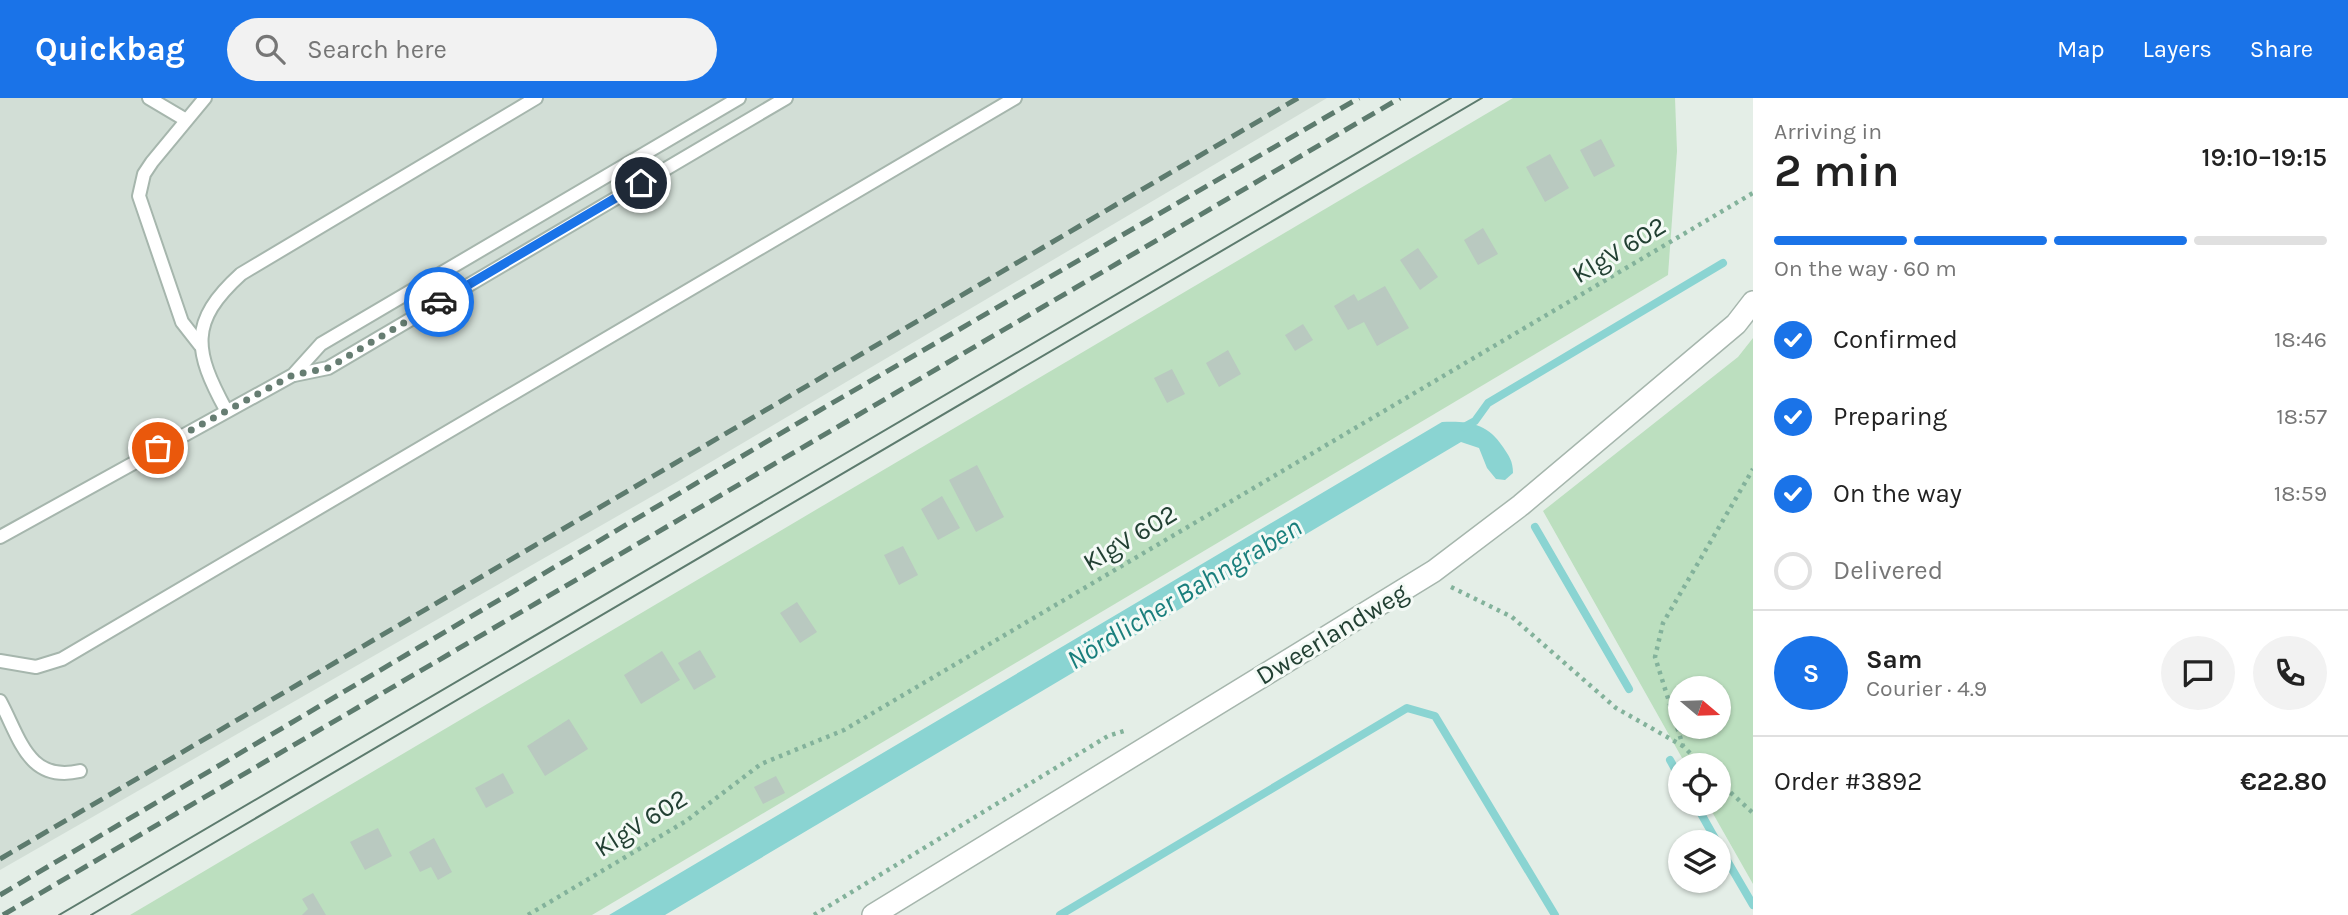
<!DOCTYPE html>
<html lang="en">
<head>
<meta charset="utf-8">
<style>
  :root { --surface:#fff; --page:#f2f2f2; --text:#222; --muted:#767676; --line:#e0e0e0; --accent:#1a73e8 }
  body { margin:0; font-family:Karla,sans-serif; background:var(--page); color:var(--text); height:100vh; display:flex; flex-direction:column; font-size:26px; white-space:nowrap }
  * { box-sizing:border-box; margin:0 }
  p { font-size:23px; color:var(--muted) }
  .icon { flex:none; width:38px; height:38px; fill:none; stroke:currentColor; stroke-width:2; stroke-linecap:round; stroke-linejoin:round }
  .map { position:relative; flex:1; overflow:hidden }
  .sheet { display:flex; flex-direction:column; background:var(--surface); width:595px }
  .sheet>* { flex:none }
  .needle { width:46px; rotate:109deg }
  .buttons { position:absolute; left:1668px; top:578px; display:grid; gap:14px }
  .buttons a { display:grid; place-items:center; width:63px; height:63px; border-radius:50%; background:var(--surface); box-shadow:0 2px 5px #0004; font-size:35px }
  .pin { position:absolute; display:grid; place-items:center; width:60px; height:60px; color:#fff; margin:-30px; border:4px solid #fff; border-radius:50%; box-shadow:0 2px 7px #0007 }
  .courier { position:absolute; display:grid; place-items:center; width:70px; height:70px; margin:-35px; border:5px solid #1a73e8; border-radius:50%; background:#fff; color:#222; box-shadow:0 2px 9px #0007 }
  .summary em { font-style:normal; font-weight:600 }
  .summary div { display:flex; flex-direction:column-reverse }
  .summary { display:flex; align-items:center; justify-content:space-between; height:119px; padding:0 21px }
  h1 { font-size:46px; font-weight:600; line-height:52px }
  .bar { display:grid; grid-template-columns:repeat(4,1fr); gap:10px 7px; align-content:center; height:84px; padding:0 21px }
  .bar i { height:9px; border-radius:5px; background:var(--line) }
  .bar .on { background:var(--accent) }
  .bar p { grid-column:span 4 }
  .line { display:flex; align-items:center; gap:18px; padding:0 21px; border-top:2px solid var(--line) }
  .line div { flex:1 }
  .round { display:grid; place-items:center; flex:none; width:74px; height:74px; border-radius:37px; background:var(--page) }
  ol { padding:0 21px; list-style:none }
  li { display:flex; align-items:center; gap:21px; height:77px }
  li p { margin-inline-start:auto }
  li .icon { padding:7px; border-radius:50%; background:var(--accent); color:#fff; stroke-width:4 }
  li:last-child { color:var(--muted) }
  li i { width:38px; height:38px; border:4px solid var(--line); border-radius:50% }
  header { display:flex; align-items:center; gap:42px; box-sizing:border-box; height:98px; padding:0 35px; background:var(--accent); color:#fff }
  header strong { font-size:33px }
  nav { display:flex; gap:38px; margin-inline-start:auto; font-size:24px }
  .search { width:490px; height:63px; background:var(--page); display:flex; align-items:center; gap:18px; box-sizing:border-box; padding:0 24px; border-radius:38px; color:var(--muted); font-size:26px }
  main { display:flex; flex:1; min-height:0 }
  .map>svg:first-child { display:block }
</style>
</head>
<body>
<header>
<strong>Quickbag</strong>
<div class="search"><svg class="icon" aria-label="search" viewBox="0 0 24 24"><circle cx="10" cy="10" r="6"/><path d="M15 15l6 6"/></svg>Search here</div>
<nav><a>Map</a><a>Layers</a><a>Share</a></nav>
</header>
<main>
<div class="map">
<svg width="1753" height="817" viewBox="0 0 1753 817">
  <rect width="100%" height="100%" fill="#e4eee7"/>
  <!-- built -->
  <path fill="#d2ded6" d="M0,0h1327l-650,384 -677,388z"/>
  <!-- green -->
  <g fill="#bcdfbf" fill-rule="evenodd">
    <path d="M1513,0h162l2,53 -9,124 -1076,640h-462z"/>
    <path d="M1753,240v546l-46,-81h11v-38h-32l-143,-254 195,-154zM1680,590h38v38h-38z"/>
  </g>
  <!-- water -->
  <path fill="#8ad4d2" d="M1442,324c27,-1 45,1 61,25 6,9 10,14 10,26l-8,7 -9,-1 -9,-11 -8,-20 -18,-6 -796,473h-56z"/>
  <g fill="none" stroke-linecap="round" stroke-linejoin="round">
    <!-- stream -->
    <g stroke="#8ad4d2" stroke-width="8">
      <path d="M1464,329l11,-6 13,-18 235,-140"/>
      <path d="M1535,429l94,162"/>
      <path d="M1670,662l10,18"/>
      <path d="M1695,705l22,39"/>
      <path d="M1718,747l35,60"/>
      <path d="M1060,817l347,-207 28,8 120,199"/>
    </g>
  </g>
  <!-- building -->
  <g fill="#b9c9c0">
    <path d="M1601,41l14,27 -21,11 -14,-27z"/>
    <path d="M1550,56l19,34 -24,14 -19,-35z"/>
    <path d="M1483,130l15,26 -20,11 -14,-25z"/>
    <path d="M1418,150l20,29 -18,13 -20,-30z"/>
    <path d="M1385,188l24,42 -32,18 -13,-24 -16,8 -14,-24 20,-12 4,7z"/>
    <path d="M1303,226l10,16 -18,11 -10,-16z"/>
    <path d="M1228,252l13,24 -22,13 -13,-24z"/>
    <path d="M1172,271l13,25 -18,9 -13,-25z"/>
    <path d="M977,367l27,52 -28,15 -27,-52z"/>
    <path d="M942,398l18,32 -22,12 -17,-31z"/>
    <path d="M903,448l15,29 -19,10 -15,-30z"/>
    <path d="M797,504l20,30 -17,11 -20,-30z"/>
    <path d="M700,552l16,27 -22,13 -16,-27z"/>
    <path d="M662,553l18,29 -39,24 -17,-29z"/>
    <path d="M569,621l19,30 -43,27 -18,-30z"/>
    <path d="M503,675l11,20 -28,15 -11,-20z"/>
    <path d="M776,678l9,17 -22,11 -9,-17z"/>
    <path d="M378,730l14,28 -27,14 -15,-28z"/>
    <path d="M434,740l18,34 -14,8 -7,-13 -11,5 -11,-20z"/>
    <path d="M313,795l13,22h-24l6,-6 -6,-10z"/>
  </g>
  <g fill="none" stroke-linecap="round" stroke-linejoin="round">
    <defs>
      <g id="lane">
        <path d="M149,0l37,22"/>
        <path d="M200,247l-18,-23 -43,-126 5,-22 8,-12 53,-64"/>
        <path d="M294,277l34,-7 458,-270"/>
        <path d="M226,312c-32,-59 -38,-88 15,-136l295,-176"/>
        <path d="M0,439l293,-162 28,-31 418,-246"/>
        <path d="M0,563l36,6 26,-8 953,-561"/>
        <path d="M0,603c20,37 28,82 80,70"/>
      </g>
      <path id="street" d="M873,817l561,-344 87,-66 215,-181 17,-22"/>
    </defs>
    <!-- lane casing -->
    <use href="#lane" stroke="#a6b6ad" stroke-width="16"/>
    <!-- street casing -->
    <use href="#street" stroke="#a6b6ad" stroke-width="24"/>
    <!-- path -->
    <g stroke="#83b29b" stroke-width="4.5" stroke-dasharray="3.5 5" stroke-linecap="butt">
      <path d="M1451,489l61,30 104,91 67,38"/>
      <path d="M1702,667l-19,-19 -28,-89 8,-34 90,-154"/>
      <path d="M1718,683l35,32"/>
      <path d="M528,817l158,-94 75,-57 83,-34 909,-537"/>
      <path d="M814,817l294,-179 16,-5"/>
    </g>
    <!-- lane -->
    <use href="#lane" stroke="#fff" stroke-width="12"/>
    <!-- street -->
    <use href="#street" stroke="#fff" stroke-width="21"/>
    <!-- tram -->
    <g stroke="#5d7b6e" stroke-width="2">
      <path d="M59,817l1392,-817"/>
      <path d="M91,817l1391,-817"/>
    </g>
    <!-- rail -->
    <g stroke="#5d7b6e" stroke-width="5" stroke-dasharray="14 7" stroke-linecap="butt">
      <path d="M0,761l1298,-761"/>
      <path d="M0,797l827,-489 532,-308"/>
      <path d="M3,817l1397,-817"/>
    </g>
  </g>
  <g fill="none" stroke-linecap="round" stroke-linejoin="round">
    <!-- done -->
    <path stroke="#667d72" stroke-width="7" stroke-dasharray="0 12.6" d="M158,350l135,-73 35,-7 111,-66"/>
    <!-- route -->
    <path stroke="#1a73e8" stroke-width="9" d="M439,204l202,-119"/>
  </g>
  <g text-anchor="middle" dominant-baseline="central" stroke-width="6" stroke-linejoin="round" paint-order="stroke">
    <!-- street labels -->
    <g font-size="26" fill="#224033" stroke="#f4faf6">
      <text transform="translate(1619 152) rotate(-31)">KlgV 602</text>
      <text transform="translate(1130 440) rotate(-31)">KlgV 602</text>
      <text transform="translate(1332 536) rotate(-31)">Dweerlandweg</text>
      <text transform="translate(641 725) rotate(-32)">KlgV 602</text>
    </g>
    <!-- water labels -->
    <g font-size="28" font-style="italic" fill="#1a7f7d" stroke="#f4faf6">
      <text transform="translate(1184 495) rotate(-31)">Nördlicher Bahngraben</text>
    </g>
  </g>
</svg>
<div class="buttons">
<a><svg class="needle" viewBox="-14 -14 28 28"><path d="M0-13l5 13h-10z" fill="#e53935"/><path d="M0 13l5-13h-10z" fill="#767676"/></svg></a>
<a><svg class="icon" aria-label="locate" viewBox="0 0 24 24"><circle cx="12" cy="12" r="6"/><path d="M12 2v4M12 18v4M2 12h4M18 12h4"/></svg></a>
<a><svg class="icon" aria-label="layers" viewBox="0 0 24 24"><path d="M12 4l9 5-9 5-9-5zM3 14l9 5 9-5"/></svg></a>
</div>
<div class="pin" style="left:158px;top:350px;background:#ea580c"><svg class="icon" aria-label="bag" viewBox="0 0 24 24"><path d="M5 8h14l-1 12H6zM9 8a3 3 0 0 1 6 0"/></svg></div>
<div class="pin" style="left:641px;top:85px;background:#1f2937"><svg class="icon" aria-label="home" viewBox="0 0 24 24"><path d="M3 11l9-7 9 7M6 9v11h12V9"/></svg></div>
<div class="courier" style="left:439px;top:204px"><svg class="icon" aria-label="car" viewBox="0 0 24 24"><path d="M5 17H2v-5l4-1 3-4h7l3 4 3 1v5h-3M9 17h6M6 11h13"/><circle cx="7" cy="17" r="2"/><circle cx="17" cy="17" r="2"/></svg></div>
</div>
<section class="sheet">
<div class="summary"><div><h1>2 min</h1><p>Arriving in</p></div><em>19:10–19:15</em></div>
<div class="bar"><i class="on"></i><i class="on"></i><i class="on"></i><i></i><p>On the way · 60 m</p></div>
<ol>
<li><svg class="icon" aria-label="check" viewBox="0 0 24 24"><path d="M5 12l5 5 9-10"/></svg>Confirmed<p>18:46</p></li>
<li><svg class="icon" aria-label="check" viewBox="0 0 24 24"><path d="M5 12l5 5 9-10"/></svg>Preparing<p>18:57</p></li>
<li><svg class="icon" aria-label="check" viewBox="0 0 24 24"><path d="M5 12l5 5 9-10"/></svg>On the way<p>18:59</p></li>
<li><i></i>Delivered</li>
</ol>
<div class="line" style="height:126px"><b class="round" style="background:var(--accent);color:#fff">S</b><div><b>Sam</b><p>Courier · 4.9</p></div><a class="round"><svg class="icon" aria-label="chat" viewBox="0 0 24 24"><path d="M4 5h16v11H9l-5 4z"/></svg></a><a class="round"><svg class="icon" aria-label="phone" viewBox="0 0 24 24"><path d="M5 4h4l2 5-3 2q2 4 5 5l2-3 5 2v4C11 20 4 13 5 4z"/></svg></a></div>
<div class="line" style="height:91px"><div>Order #3892</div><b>€22.80</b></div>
</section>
</main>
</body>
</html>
